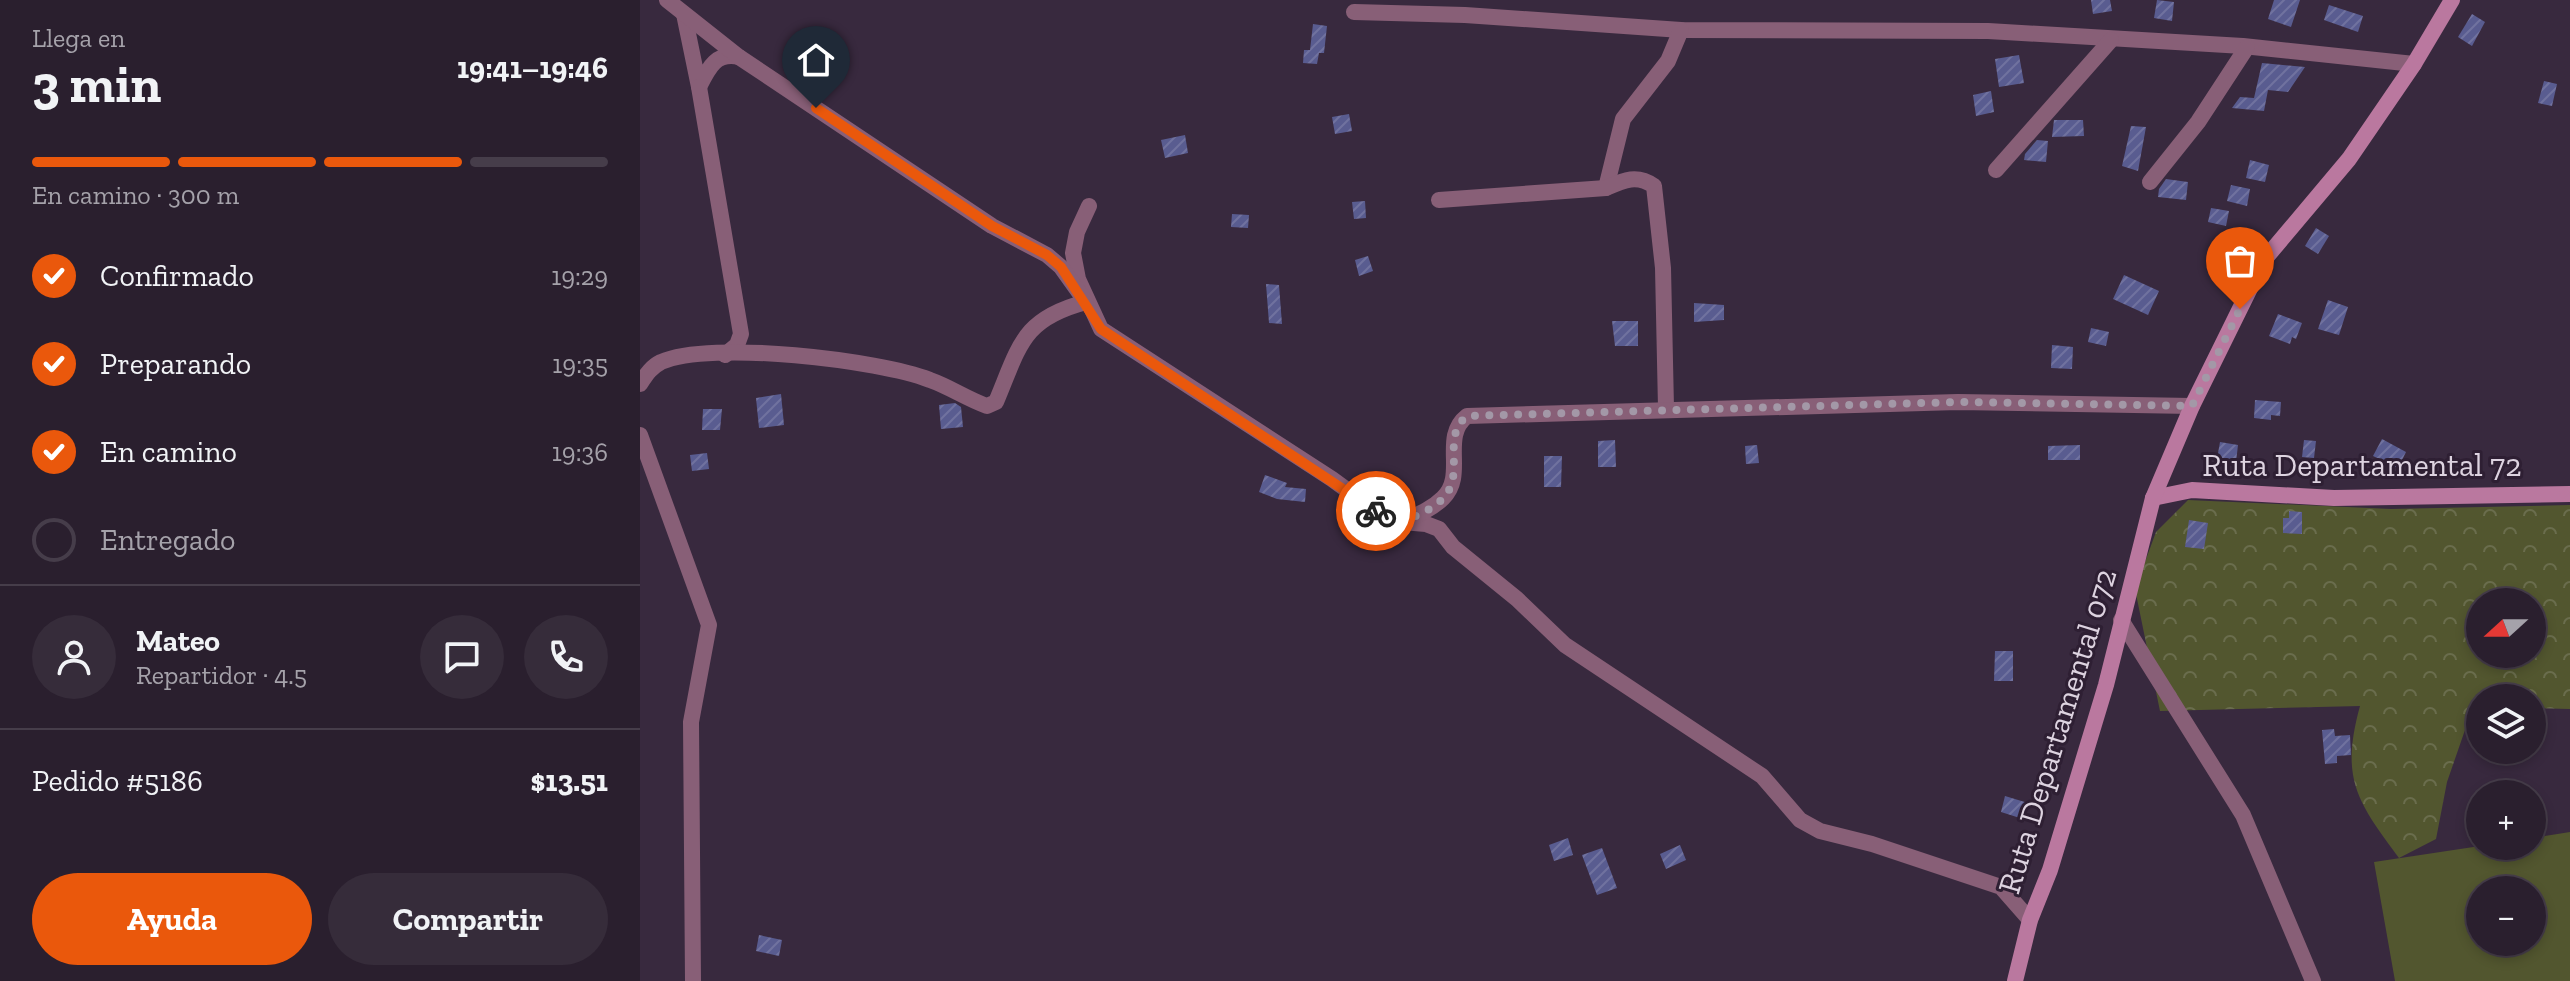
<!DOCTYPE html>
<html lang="es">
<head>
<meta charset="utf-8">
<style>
  :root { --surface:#2a1f2e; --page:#362c3a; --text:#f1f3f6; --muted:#a5a2aa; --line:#463d4a; --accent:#ea580c }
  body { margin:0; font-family:"Zilla Slab",serif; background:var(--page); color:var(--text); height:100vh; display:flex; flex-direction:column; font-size:30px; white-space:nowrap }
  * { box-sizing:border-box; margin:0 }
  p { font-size:26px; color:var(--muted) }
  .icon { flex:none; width:44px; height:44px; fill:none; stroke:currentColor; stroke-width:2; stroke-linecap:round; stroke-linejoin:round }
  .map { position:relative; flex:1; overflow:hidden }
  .panel { display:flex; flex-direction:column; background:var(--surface); width:640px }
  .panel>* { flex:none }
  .needle { width:52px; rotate:249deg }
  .controls { position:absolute; left:1826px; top:588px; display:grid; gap:16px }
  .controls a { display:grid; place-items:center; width:80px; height:80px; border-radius:50%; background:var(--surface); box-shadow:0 4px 12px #0003,0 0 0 2px var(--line); font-size:40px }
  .pin { position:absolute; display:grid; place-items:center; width:68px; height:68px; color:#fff; margin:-82px -34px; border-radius:50% 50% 50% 0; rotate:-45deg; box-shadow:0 0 8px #0007 }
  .pin .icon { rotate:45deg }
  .courier { position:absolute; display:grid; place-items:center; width:80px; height:80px; margin:-40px; border:6px solid #ea580c; border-radius:50%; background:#fff; color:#222; box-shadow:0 2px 10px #0007 }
  .headline em { font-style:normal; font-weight:700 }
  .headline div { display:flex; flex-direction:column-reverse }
  .headline { display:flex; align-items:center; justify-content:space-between; height:136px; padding:0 32px }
  h1 { font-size:52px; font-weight:700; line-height:60px }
  .bar { display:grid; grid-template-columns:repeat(4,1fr); gap:12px 8px; align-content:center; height:96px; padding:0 32px }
  .bar i { height:10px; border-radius:6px; background:var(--line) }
  .bar .on { background:var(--accent) }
  .bar p { grid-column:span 4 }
  .line { display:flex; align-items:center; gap:20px; padding:0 32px; border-top:2px solid var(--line) }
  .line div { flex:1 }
  .round { display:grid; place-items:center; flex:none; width:84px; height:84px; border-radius:42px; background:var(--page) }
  ol { padding:0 32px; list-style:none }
  li { display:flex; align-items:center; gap:24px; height:88px }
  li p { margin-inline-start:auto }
  li .icon { padding:8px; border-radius:50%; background:var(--accent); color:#fff; stroke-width:4 }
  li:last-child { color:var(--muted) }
  li i { width:44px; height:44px; border:4px solid var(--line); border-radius:50% }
  .primary-button { display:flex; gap:16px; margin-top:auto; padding:16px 32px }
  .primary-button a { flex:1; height:92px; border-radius:48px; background:var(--accent); color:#fff; font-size:32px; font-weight:700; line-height:92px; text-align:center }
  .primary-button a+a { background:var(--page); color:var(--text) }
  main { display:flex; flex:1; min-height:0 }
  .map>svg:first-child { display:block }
</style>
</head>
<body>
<main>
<section class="panel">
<div class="headline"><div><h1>3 min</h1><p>Llega en</p></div><em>19:41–19:46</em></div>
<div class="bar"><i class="on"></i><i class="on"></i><i class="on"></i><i></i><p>En camino · 300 m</p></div>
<ol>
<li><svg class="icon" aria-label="check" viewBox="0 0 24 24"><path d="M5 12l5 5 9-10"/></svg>Confirmado<p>19:29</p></li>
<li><svg class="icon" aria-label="check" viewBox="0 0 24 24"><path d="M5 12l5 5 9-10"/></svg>Preparando<p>19:35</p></li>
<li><svg class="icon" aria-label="check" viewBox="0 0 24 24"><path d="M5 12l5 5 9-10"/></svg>En camino<p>19:36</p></li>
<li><i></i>Entregado</li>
</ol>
<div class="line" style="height:144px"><a class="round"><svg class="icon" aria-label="person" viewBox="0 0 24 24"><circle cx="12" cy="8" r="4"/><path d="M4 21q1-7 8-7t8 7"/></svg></a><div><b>Mateo</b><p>Repartidor · 4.5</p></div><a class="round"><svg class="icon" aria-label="chat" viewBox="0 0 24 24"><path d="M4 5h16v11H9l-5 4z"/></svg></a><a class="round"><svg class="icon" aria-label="phone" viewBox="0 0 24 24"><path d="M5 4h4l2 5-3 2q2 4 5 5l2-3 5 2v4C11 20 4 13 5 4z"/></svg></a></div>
<div class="line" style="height:104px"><div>Pedido #5186</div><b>$13.51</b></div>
<div class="primary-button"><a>Ayuda</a><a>Compartir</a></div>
</section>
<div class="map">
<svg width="1930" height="981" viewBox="0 0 1930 981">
  <defs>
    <pattern id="forest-crowns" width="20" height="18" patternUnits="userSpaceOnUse" patternTransform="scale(2)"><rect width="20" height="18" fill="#52562f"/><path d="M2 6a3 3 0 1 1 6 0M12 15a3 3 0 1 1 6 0" fill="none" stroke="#6a6d4d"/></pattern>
    <pattern id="building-hatch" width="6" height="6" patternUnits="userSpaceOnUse" patternTransform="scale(2)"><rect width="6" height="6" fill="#595c90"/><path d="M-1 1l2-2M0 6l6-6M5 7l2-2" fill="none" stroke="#70729f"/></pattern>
  </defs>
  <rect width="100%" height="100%" fill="#38293e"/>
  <!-- forest -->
  <path fill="url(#forest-crowns)" fill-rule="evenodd" d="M1548,500l203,9 179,-4v204l-38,-1v-10h-52v24l-15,8 -18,52 -11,57 -37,19c-42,-57 -59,-79 -39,-152l-200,5 -25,-122 21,-57zM1840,602h52v52h-52z"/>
  <!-- pitch -->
  <path fill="#52562f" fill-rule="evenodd" d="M1930,832v149h-175l-21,-119 106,-16h52v-8zM1840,890h52v52h-52z"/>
  <!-- building -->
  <g fill="url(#building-hatch)">
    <path d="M1451,0h19l2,11 -19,3z"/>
    <path d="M1517,0l17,2 -2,19 -18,-3z"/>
    <path d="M1634,0h26l-9,27 -23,-8z"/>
    <path d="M1689,5l34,11 -5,16 -34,-12z"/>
    <path d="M1832,14l13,8 -13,24 -14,-9z"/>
    <path d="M673,24l14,2 -3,27h-5l-2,11 -14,-1 1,-13h6z"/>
    <path d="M1379,55l5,28 -25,4 -4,-28z"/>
    <path d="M1622,63l43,4 -17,25 -20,-2 -4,21 -32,-3 8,-11 14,1z"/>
    <path d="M1904,81l13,3 -5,22 -14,-3z"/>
    <path d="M1351,91l3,21 -18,4 -3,-21z"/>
    <path d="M709,114l3,17 -17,3 -3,-17z"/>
    <path d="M1414,120h29l1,16 -32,1z"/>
    <path d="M1491,126l15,1 -8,44 -16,-5z"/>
    <path d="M545,135l3,18 -23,5 -4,-18z"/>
    <path d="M1397,140l11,1 -2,21 -22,-2 1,-6z"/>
    <path d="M1610,160l19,5 -4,17 -19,-4z"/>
    <path d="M1526,179l22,3 -2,18 -28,-3 1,-8z"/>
    <path d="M1591,185l19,4 -3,17 -20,-5z"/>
    <path d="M725,201l1,17 -12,1 -2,-17z"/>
    <path d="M1571,208l18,3 -3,15 -18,-4z"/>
    <path d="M592,214l17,1 -1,13 -17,-1z"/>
    <path d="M1676,228l13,8 -11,18 -13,-8z"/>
    <path d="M728,256l5,15 -14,5 -4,-16z"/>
    <path d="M1484,275l35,16 -11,24 -35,-16z"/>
    <path d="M626,284l13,1 3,39 -13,-1z"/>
    <path d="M1688,300l20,7 -9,28 -21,-6z"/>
    <path d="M1054,303l30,2v15l-30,2z"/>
    <path d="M1638,314l24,9 -6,16 -4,-2 -2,7 -21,-8z"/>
    <path d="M972,321h26v25h-23z"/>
    <path d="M1451,328l18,4 -3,14 -18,-4z"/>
    <path d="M1412,345l21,2 -1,22 -21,-1z"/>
    <path d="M141,394l3,31 -25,3 -3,-30z"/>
    <path d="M1615,400l26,2 -1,14 -9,-1v5l-17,-2z"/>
    <path d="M315,403l6,4 2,20 -22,2 -2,-24z"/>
    <path d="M63,409h19l-2,21h-18z"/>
    <path d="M1742,439l24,13 -8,16 -25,-12z"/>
    <path d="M975,440l1,27h-18v-26z"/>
    <path d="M1664,440l12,1 -2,17 -12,-1z"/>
    <path d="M1580,442l18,3 -2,17 -19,-3z"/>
    <path d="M1117,445l2,18 -13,1 -1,-18z"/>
    <path d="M1440,445v15h-32v-14z"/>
    <path d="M67,453l2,16 -17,2 -2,-16z"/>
    <path d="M904,456h18l-1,31h-17z"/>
    <path d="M625,475l22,8 -2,4 21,2 -1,13 -28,-3 -18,-7z"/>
    <path d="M1649,511l13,1v22l-19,-1v-15h6z"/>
    <path d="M1549,520l19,3 -4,26 -19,-2z"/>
    <path d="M1355,651h18v30h-19z"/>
    <path d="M1694,729l1,7 15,-1 1,20 -14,1v7l-12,1 -3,-34z"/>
    <path d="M1365,796l23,7 -5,16 -22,-7z"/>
    <path d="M928,838l5,17 -19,6 -5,-16z"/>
    <path d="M1040,845l6,15 -20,9 -6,-15z"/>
    <path d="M962,848l15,40 -20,7 -15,-40z"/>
    <path d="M119,935l23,5 -3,16 -23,-5z"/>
  </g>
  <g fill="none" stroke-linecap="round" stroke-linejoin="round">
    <!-- street -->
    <g stroke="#885f77" stroke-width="16">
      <path d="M714,12l111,3 216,15 307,1 255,15 171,18"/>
      <path d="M44,14l15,73c10,-20 17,-35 40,-30"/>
      <path d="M59,87l42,247 -4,11 -12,10"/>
      <path d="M1356,170l115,-130"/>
      <path d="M1510,182l48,-60 49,-75"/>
      <path d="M966,188l17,-69 45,-58 13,-31"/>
      <path d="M799,200l167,-12c18,-8 31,-14 48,-2l9,82 3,140"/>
      <path d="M449,206l-12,26 -4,21 5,26 23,50 231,150 41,30 29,13 24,2 13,5 14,18 64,52 48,46 197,131 38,44 20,11 52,13 129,43 29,33"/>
      <path d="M0,384c6,-9 11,-17 21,-22 50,-22 218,-2 269,18 20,7 37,19 57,26l9,-4c24,-57 26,-83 90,-100l-25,-35 -14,-12 -55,-29 -253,-169 -72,-57"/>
      <path d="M0,435l69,190 -18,97 2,259"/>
      <path d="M764,521c13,-6 28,-12 39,-23 24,-23 -3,-61 24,-82l491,-14 234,4"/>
      <path d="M1481,620l122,195 70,166"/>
    </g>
    <!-- secondary -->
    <g stroke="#ba789f" stroke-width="16">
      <path d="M1513,498l39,-8 142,8 236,-4"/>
      <path d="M1375,981l15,-61 20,-50 56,-185 47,-187 39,-92 72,-146 85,-101 65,-95 38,-64"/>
    </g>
  </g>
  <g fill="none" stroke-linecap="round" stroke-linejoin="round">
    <!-- done -->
    <path stroke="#a398a7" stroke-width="8" stroke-dasharray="0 14.4" d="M736,511l26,11c15,-7 33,-13 43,-26 20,-24 -4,-60 22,-80l491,-14 234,4 48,-97"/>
    <!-- route -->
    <path stroke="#ea580c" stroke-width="10" d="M176,108l176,118 55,29 14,12 40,62 275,182"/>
  </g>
  <g text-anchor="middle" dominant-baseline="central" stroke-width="6" stroke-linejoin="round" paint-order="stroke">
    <!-- street labels -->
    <g font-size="32" fill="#ddd3e0" stroke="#2e1f33">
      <text x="1722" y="465">Ruta Departamental 72</text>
      <text transform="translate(1417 731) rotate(-73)">Ruta Departamental 072</text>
    </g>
  </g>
</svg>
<div class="controls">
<a><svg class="needle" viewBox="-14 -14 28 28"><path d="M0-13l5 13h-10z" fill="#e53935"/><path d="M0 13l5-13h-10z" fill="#a5a2aa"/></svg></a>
<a><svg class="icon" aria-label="layers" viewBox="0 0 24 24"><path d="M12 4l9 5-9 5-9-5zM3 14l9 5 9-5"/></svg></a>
<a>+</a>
<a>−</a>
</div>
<div class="pin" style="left:1600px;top:309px;background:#ea580c"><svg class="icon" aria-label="bag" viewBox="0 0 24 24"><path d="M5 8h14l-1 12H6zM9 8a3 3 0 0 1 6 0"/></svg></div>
<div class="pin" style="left:176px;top:108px;background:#1f2937"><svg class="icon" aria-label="home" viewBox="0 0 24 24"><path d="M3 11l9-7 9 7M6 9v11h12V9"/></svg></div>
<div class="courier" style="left:736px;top:511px"><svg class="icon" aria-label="bike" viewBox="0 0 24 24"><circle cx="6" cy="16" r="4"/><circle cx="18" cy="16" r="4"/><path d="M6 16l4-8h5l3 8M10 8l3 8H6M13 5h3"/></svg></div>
</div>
</main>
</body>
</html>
